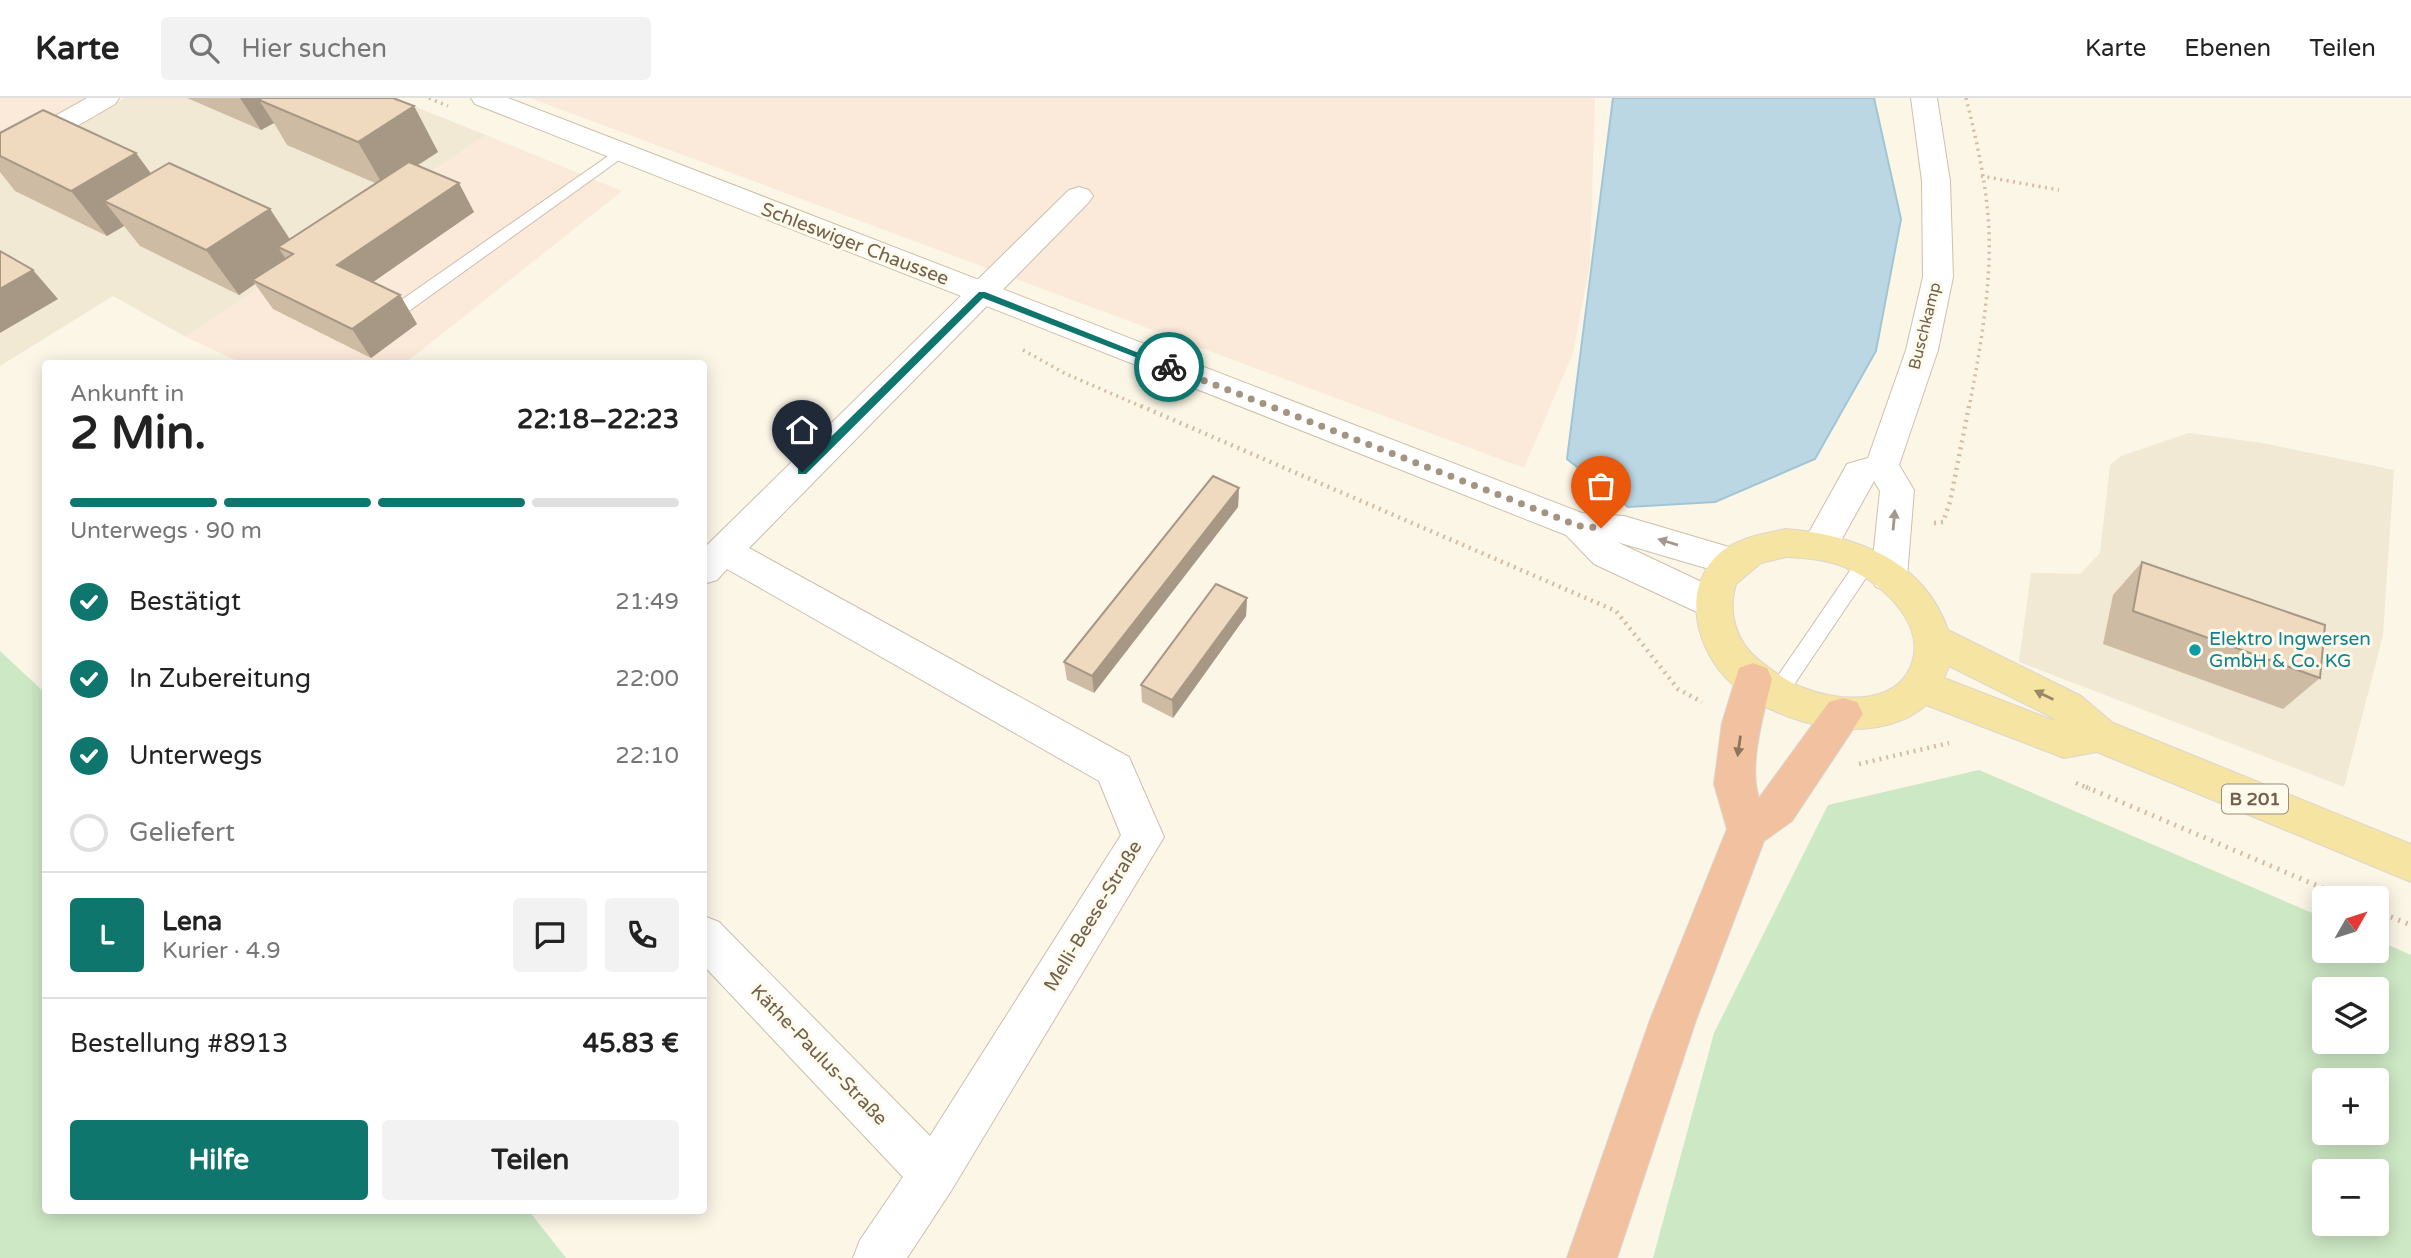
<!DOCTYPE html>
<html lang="de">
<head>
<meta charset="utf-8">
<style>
  :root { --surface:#fff; --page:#f2f2f2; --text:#222; --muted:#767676; --line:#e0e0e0; --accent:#0f766e }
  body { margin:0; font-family:"Varela Round",sans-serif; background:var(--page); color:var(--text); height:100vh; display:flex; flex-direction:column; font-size:26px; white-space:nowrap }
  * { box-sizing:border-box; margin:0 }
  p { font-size:23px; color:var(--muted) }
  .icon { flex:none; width:38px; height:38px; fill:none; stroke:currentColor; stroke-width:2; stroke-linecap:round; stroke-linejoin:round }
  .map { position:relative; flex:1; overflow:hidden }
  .sheet { position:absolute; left:42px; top:262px; width:665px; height:854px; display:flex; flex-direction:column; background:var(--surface); border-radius:7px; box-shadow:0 4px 18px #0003 }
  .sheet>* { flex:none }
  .needle { width:46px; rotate:51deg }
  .fabs { position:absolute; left:2312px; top:788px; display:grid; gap:14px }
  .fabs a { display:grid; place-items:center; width:77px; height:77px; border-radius:7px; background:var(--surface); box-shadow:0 4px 18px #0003; font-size:35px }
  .pin { position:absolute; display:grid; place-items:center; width:60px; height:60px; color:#fff; margin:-72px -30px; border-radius:50% 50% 50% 0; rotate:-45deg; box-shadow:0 0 7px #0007 }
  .pin .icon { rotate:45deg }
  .courier { position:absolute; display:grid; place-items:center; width:70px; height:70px; margin:-35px; border:5px solid #0f766e; border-radius:50%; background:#fff; color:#222; box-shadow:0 2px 9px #0007 }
  .headline em { font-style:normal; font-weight:800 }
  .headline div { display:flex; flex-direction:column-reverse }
  .headline { display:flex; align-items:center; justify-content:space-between; height:119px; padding:0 28px }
  h1 { font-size:46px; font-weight:800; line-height:52px }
  .bar { display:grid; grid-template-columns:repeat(4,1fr); gap:10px 7px; align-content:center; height:84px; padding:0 28px }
  .bar i { height:9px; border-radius:5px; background:var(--line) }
  .bar .active { background:var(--accent) }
  .bar p { grid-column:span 4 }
  .line { display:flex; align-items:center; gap:18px; padding:0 28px; border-top:2px solid var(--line) }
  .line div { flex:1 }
  .round { display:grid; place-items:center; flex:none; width:74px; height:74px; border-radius:7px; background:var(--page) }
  ol { padding:0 28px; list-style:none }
  li { display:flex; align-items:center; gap:21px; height:77px }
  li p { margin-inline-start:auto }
  li .icon { padding:7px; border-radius:50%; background:var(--accent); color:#fff; stroke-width:4 }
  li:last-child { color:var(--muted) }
  li i { width:38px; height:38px; border:4px solid var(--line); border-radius:50% }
  .button { display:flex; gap:14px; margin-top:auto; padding:14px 28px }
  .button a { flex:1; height:80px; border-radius:7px; background:var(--accent); color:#fff; font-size:28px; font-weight:800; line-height:80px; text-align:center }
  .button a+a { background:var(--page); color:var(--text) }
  header { display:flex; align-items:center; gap:42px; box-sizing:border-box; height:98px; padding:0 35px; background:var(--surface); border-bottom:2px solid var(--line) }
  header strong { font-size:33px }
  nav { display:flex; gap:38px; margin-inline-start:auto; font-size:24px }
  .search { width:490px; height:63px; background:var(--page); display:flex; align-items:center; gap:18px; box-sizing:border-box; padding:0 24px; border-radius:7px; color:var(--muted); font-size:26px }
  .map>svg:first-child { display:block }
</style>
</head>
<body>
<header>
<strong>Karte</strong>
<div class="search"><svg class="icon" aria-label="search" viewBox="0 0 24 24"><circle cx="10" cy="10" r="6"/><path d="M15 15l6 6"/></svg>Hier suchen</div>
<nav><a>Karte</a><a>Ebenen</a><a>Teilen</a></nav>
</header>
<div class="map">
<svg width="2411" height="1160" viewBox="0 0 2411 1160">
  <rect width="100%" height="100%" fill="#fbf6e6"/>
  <!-- residential -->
  <g fill="#f2e9d4">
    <path d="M124,0h269l93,37 -300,202 -73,-41 -113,70v-198z"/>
    <path d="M2189,335l73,10 132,27 -11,165 -39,152 -325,-125 12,-89 49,1 20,-21 10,-88 11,-9z"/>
  </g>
  <!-- commercial -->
  <g fill="#fbe9da">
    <path d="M0,0h95l-95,53z"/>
    <path d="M530,0h1065l-5,165 -17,90 -49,115z"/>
    <path d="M486,37l136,56 -218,173h-160l-58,-27z"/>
  </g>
  <!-- green -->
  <g fill="#cde8c5" fill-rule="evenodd">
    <path d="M0,553l45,42 1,518h483l37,47h-566z"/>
    <path d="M1979,672l345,148v32h52l1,-10 34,15v303h-758l61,-225 114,-228zM2324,891h52v52h-52zM2324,982h52v52h-52zM2324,1073h52v52h-52z"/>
  </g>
  <!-- water -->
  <path fill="#bbd7e3" stroke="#a2c5d5" stroke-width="2" d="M1613,0h261l27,121 -25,132 -61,108 -100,43 -87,5 -61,-48z"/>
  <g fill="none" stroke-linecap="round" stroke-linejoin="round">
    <defs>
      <g id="lane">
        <path d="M621,49l8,5 -3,3 -217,156h-12l-2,-4 2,-4z"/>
        <path d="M1867,455l7,3 3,5 -3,5 -91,135 -7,3 -7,-3 -4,-6 4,-6 91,-133z"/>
      </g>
      <path id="street" d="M1079,89l10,3 4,6 -4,6 -340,346 380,209 35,80 -213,354 -44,67h-54l7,-18 43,-63 -199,-211v-50l15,6 211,214 191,-301 -22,-54 -372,-212 -10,11 -13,4v-36l365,-358z"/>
      <g id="secondary">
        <path d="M87,0h32l-4,6 -105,61 -10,2v-20z"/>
        <path d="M471,0h37l1074,415 42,3 122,36 5,10 -5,10 -13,4 -116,-34 108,51 5,10 -5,10 -13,5 -13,-5 -105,-49 -28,-29 -1091,-431z"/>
        <path d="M1911,0h26l13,83 3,96 -15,73 -39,115 15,25 -7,87 -5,10 -13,4 -13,-4 -5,-10 9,-86 -6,-10 -41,74 -13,4 -13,-4 -5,-10 45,-81 21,-6 38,-108 17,-73 -1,-96z"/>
      </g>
      <path id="primary" d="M1786,431c69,6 138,31 162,101l133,66 32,27 298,121v38l-314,-130 -33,6 -138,-53c-52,46 -156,20 -201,-28 -32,-35 -44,-96 0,-128 18,-12 40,-16 61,-20zM1786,459c17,1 36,2 53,8 38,13 91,58 71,103 -17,38 -74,33 -106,20 -17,-6 -31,-17 -45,-28 -23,-18 -32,-48 -23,-76l25,-21zM1949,568l104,52 2,3 -111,-43z"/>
      <path id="highway" d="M1753,565l14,5 5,11c-8,34 -24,86 -13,119l70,-96 14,-4 14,4 6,12 -71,107 -28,20 -68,179 -79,238h-50l83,-238 77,-191 -13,-45 8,-61 17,-55z"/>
    </defs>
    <!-- lane casing -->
    <use href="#lane" stroke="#ccbfac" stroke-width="2"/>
    <!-- street casing -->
    <use href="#street" stroke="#ccbfac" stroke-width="2"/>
    <!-- secondary casing -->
    <use href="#secondary" stroke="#cfc0aa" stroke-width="2"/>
    <!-- primary casing -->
    <use href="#primary" stroke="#dbd6d0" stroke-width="2"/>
    <!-- highway casing -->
    <use href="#highway" stroke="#dbd6d0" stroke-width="2"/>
    <!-- path-far2 -->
    <g stroke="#d4bda2" stroke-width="3.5" stroke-dasharray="2 4.5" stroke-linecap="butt">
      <path d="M429,0l19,8"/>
      <path d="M1966,0c11,44 21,88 23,133 2,59 -9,119 -20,177"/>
      <path d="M1981,78l78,14"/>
      <path d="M1023,252l43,24 79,34"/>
    </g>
    <!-- path-far1 -->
    <g stroke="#d4bda2" stroke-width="4.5" stroke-dasharray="2 5" stroke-linecap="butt">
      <path d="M1141,308l475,205 62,78 24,13"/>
      <path d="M1934,425l9,-1 7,-20 19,-96"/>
      <path d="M1859,666l90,-21"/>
      <path d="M2076,685l14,6"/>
    </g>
    <!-- path -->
    <g stroke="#d4bda2" stroke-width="5" stroke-dasharray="2 6" stroke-linecap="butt">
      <path d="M2086,689l260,111"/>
      <path d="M2376,813l35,14"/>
    </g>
    <!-- lane -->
    <use href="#lane" fill="#fff" fill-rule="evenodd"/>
    <!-- street -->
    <use href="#street" fill="#fff" fill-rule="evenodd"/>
    <!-- secondary -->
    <use href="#secondary" fill="#fff" fill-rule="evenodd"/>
    <!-- primary -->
    <use href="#primary" fill="#f6e4a2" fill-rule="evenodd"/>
    <!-- highway -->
    <use href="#highway" fill="#f2c2a0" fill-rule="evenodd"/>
  </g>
  <!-- wall -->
  <g fill="#cebba4">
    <path d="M187,0h206l21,8 24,46 -20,13 56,47 -102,70 28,13 17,29 -46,34 -98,-49 -18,-25 -16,11 -99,-49 -16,-20 -17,10 -92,-45 -15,-19v-39l151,40 119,36 20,30 85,-56 -88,-38 -13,-22 -13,7z"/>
    <path d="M1239,390l-1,19 -144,186 -27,-13 -3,-18z"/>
    <path d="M2142,464l178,116 -37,31 -180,-65 10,-49z"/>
    <path d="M1247,500l-1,18 -73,102 -31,-16 -1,-17z"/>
  </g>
  <!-- shaded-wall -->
  <g fill="#a79886">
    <path d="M240,0h75l-56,2 15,23 -13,7z"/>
    <path d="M414,8l24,46 -54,35 -26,-45z"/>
    <path d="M136,55l33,45 -65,3 20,25 -17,10 -36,-45z"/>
    <path d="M459,85l15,29 -118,82 -19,-29z"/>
    <path d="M270,111l30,46 -7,-1 -15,-7 10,15 -36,18 3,4 -16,11 -33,-45z"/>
    <path d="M33,172l25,29 -58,34v-44z"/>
    <path d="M400,197l17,29 -46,34 -19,-29z"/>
    <path d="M1239,390l-1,19 -144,186 -2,-17z"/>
    <path d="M1247,500l-1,18 -73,102 -1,-18z"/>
  </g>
  <!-- building -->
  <g fill="#efd9bf" stroke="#a79886" stroke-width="2">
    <path d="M262,0h131l21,8 -56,36 -99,-42z"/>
    <path d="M43,12l93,43 -65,38 -71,-35v-23z"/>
    <path d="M409,64l50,21 -122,82 63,30 -48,34 -100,-49 41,-26 -15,-7z"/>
    <path d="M169,65l101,46 -64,41 -102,-49z"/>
    <path d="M0,153l33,19 -33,19z"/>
    <path d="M1213,378l26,12 -147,188 -28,-14z"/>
    <path d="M2142,464l183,63 -5,53 -187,-67z"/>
    <path d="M1216,486l31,14 -75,102 -31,-15z"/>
  </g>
  <!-- one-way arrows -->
  <defs><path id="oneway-solid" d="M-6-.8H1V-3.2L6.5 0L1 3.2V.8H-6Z" transform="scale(1.75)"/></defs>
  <g fill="#a4988b">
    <use href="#oneway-solid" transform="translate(1894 422) rotate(-85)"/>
    <use href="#oneway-solid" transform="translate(1668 444) rotate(-163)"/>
  </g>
  <use fill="#9a8866" href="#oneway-solid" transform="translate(2044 597) rotate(-154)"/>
  <use fill="#8c745d" href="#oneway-solid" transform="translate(1739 648) rotate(98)"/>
  <!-- route -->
  <path fill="#0f766e" d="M979,194h6l189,75 -8,2 -183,-71 -177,176h-8v-5z"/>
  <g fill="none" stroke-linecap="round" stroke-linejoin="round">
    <!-- done -->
    <path stroke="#a39482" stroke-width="7" stroke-dasharray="0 12.6" d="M1169,269l410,159 22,2"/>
  </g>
  <!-- markers -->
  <circle fill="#0f9aa8" stroke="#fefaec" stroke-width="2.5" cx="2195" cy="552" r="7"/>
  <g text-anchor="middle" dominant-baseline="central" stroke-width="6" stroke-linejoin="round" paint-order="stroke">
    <!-- far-street labels -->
    <g font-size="16" fill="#73604c" stroke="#fefaec">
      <text transform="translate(1925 228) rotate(-76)">Buschkamp</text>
    </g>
    <!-- shield labels -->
    <rect fill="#fefaec" stroke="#9d8e7c" stroke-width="2" x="2222" y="686.5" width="66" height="29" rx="5"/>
    <g font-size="18" font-weight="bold" fill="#73604c">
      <text x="2255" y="701">B 201</text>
    </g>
    <!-- street labels -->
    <g font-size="19" fill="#73604c" stroke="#fefaec">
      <text transform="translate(855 146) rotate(21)">Schleswiger Chaussee</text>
      <text transform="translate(1093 818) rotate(-59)">Melli-Beese-Straße</text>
      <text transform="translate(819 957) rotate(46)">Käthe-Paulus-Straße</text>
    </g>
    <!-- culture labels -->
    <g font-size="19" fill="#0d838f" stroke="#fefaec" text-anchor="start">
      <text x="2209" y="541">Elektro Ingwersen<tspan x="2209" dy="22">GmbH &amp; Co. KG</tspan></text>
    </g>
  </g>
</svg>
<div class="fabs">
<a><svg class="needle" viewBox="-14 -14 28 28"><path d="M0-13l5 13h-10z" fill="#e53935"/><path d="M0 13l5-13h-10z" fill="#767676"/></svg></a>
<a><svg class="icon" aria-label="layers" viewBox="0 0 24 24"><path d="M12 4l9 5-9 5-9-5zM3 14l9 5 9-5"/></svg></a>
<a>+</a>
<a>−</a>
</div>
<div class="pin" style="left:1601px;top:430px;background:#ea580c"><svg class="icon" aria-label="bag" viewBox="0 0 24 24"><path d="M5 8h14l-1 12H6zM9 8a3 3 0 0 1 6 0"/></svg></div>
<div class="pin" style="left:802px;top:374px;background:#1f2937"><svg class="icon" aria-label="home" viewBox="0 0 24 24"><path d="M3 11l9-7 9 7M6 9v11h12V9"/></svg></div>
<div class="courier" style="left:1169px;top:269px"><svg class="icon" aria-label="bike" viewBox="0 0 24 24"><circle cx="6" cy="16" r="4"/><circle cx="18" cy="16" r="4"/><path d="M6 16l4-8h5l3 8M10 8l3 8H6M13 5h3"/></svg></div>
<section class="sheet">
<div class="headline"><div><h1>2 Min.</h1><p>Ankunft in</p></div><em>22:18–22:23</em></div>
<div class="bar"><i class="active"></i><i class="active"></i><i class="active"></i><i></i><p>Unterwegs · 90 m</p></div>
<ol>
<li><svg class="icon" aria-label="check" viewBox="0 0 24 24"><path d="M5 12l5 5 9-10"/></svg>Bestätigt<p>21:49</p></li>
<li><svg class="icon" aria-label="check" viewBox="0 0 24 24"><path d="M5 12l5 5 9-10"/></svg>In Zubereitung<p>22:00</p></li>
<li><svg class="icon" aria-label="check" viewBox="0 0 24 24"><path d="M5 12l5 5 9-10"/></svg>Unterwegs<p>22:10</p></li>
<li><i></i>Geliefert</li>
</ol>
<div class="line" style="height:126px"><b class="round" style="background:var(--accent);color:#fff">L</b><div><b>Lena</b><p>Kurier · 4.9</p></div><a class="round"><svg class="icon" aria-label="chat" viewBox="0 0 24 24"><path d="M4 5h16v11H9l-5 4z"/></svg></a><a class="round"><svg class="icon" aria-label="phone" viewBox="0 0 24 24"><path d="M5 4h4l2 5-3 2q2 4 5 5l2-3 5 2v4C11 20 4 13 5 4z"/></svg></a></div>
<div class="line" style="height:91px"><div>Bestellung #8913</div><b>45.83 €</b></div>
<div class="button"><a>Hilfe</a><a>Teilen</a></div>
</section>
</div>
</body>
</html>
